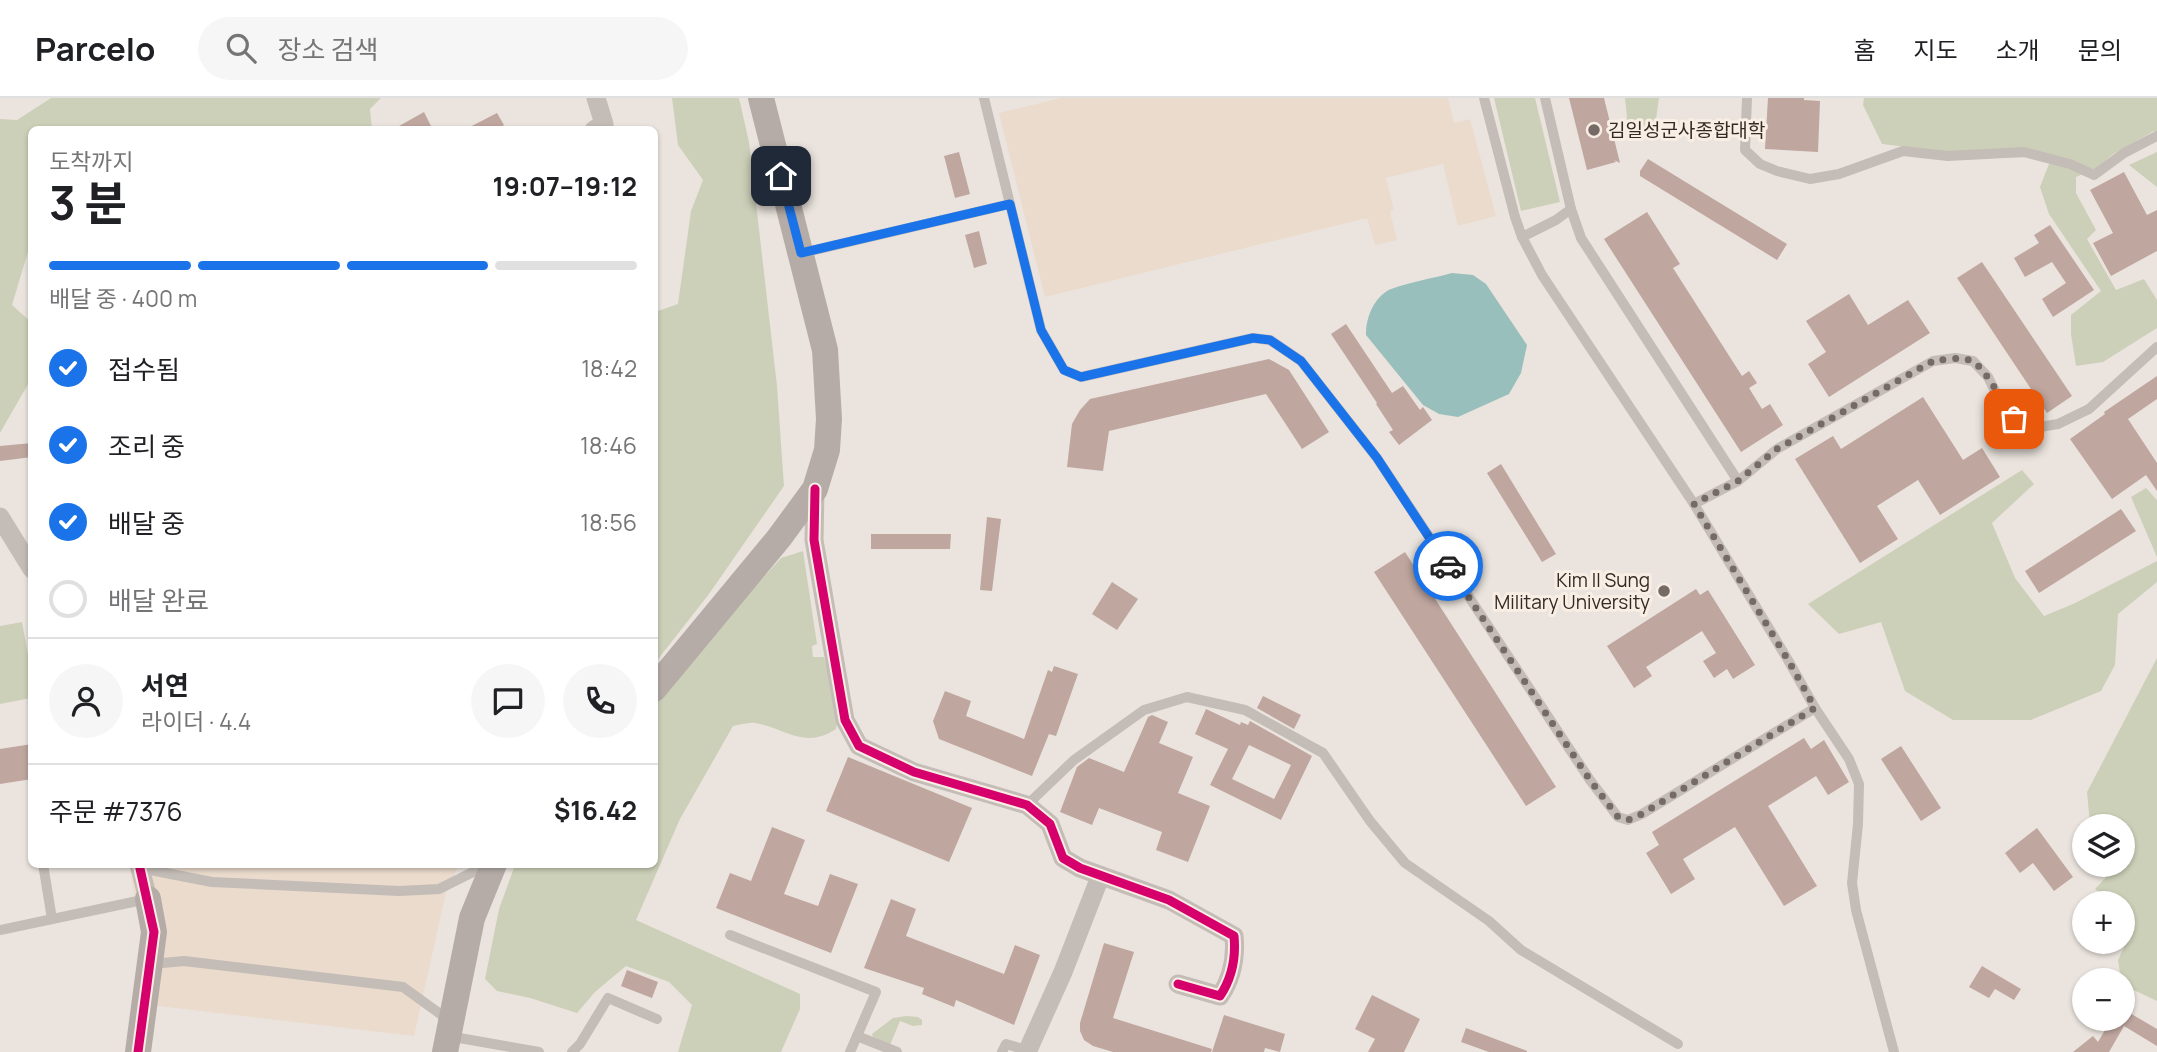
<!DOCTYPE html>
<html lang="ko">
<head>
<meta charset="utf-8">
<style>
  :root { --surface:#fff; --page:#f6f6f6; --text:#202124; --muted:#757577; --line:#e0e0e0; --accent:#1a73e8 }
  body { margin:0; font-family:Manrope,"Noto Sans KR",sans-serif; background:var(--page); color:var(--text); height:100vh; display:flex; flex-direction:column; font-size:26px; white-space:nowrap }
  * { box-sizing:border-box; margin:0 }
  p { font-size:23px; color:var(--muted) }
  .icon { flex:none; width:38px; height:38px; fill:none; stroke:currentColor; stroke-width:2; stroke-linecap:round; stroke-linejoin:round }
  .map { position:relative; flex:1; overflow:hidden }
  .drawer { position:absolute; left:28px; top:28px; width:630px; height:742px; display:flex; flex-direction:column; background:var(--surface); border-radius:10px; box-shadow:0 2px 5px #0004 }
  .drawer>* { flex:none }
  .tools { position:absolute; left:2072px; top:716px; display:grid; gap:14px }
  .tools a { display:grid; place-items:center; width:63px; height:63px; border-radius:50%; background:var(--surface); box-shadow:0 2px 5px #0004; font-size:35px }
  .pin { position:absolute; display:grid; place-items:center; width:60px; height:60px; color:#fff; margin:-30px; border-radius:14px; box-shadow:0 4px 10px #0006 }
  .courier { position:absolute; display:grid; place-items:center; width:70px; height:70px; margin:-35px; border:5px solid #1a73e8; border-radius:50%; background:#fff; color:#222; box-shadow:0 2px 9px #0007 }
  .head em { font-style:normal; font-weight:700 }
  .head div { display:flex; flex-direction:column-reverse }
  .head { display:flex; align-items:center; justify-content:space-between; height:119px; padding:0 21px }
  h1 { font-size:46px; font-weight:700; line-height:52px }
  .bar { display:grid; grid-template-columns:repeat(4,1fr); gap:10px 7px; align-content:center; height:84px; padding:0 21px }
  .bar i { height:9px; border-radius:5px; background:var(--line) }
  .bar .current { background:var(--accent) }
  .bar p { grid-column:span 4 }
  .line { display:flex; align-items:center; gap:18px; padding:0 21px; border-top:2px solid var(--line) }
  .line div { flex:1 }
  .round { display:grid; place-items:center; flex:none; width:74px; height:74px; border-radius:37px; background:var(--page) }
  ol { padding:0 21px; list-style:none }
  li { display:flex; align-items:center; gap:21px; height:77px }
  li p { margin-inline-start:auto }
  li .icon { padding:7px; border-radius:50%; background:var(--accent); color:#fff; stroke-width:4 }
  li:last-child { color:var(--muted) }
  li i { width:38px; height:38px; border:4px solid var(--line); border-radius:50% }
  header { display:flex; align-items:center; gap:42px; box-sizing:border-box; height:98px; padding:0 35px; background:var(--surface); border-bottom:2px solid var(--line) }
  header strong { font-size:33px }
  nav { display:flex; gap:38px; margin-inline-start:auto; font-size:24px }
  .search { width:490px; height:63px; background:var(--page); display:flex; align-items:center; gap:18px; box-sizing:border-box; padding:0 24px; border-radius:38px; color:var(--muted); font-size:26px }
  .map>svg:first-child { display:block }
</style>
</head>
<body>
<header>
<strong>Parcelo</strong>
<div class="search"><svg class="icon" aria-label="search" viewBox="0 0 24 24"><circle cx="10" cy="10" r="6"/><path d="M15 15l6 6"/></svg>장소 검색</div>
<nav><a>홈</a><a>지도</a><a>소개</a><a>문의</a></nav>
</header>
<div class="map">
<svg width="2157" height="954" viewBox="0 0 2157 954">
  <rect width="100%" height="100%" fill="#ebe4de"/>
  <!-- green -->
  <g fill="#cdd0b8">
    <path d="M51,0h330l-11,11 2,20 -340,1 -1,112 -19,63 19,17v57l-31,54v-314l17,1z"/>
    <path d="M672,0h67l10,44 28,244 7,100 -75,108 -54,69v-351l23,-8 13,-93 12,-31 -25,-35z"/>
    <path d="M1494,0h41l25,104 -39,9z"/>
    <path d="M1625,0h34l-5,35 -26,-3z"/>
    <path d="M1864,0h293v36l-3,-3 -41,23 -18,15 -19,8v16l20,37 -9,9 29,51 28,-11 13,21v28l-54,34 -27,4 -5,-32v-19l30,-24 -52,-77 -9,-27 12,-31 -54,2 -116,-14 -19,-39z"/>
    <path d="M2157,54v35l-28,-22z"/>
    <path d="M2022,372l12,14 -42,39 23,55 29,38 29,-12 84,-43v21l-39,32 -3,51 -14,26 -70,29h-78l-48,-29 -24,-69 -42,12 -31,-30z"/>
    <path d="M2146,390l11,12v57l-26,-60z"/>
    <path d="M803,453l14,93 -5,2 1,11h11l15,55 -3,17c-32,21 -50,-1 -81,-6 -7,-1 -15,2 -22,3l-53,93 -44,101 164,74v15l-19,43h-103l14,-47 -23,-23 -43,-16 -31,26 -18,21 -47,-15 -33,-7 -12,-12 14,-70 16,-44 139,-1 1,-167 126,-139z"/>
    <path d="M22,524l9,49v27l-31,6v-78z"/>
    <path d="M2157,560v343l-34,-16v-5h-2l-3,-20 17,-36 -12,-11v-10h-12l-16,-14 18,-19 1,-5 9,-1v-38l-33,-2 -3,-32z"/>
    <path d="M906,918l12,1 4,3v5l-9,1 -13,-5 -10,24 -17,-8 -1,-3 21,-16z"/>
  </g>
  <!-- plaza -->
  <g fill="#eadbcc">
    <path d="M1061,0h387l6,25 16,-4 26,97 -38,10 -15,-62 -57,14 8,32 -4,2 7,28 -22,5 -8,-27 -322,79 -46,-184z"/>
    <path d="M129,767h330l-13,27 -32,144 -281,-33 9,-67z"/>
  </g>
  <!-- water -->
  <path fill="#99bfbc" d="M1452,175l21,2 13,9 41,61 -6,28 -12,21 -51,23 -19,-3 -16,-9 -57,-70c0,-16 6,-34 21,-44 10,-6 51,-14 65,-18z"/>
  <!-- building -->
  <g fill="#bfa69f" fill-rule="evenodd">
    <path d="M1569,0h35l16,65 -6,-3 2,2 -29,8z"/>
    <path d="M1768,0h36v2l16,1 -2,51 -53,-3z"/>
    <path d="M424,14l9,18h-41z"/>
    <path d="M497,15l7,12 -9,5h-31z"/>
    <path d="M959,54l11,42 -15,4 -11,-42z"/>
    <path d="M1648,61l139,85 -10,16 -137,-84v-5z"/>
    <path d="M2124,74l23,43 10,-5v41l-46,25 -18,-33 20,-10 -23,-43z"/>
    <path d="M1647,114l33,52 -7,4 69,108 7,-5 8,12 -8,5 13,21 8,-5 13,21 -42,27 -137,-213z"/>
    <path d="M2050,127l44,65 -41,27 -11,-18 24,-16 -14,-21 -27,15 -11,-19 25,-15 -5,-8z"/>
    <path d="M979,133l8,33 -13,4 -9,-33z"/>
    <path d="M1982,164l90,134 -25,17 -90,-135z"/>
    <path d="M1849,196l19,31 40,-25 22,33 -101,64 -21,-33 18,-12 -20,-31z"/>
    <path d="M1346,226l46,69 11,-7 17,24 3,-3 9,13 -33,25 -10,-13 4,-2 -17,-26 1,-1 -46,-69z"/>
    <path d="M1269,261l20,11 40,62 -27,17 -36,-55 -157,37 -6,40 -36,-4 5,-43 8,-14 10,-11z"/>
    <path d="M2157,278v23l-29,20 29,44v28l-11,-16 -34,24 -42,-60 35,-25 -1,-2z"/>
    <path d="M1923,299l40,63 19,-12 18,29 -60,38 -22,-35 -41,26 21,33 -38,24 -65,-104 38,-23 8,13z"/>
    <path d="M32,345v14l-32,4v-15z"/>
    <path d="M1501,366l55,90 -14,8 -55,-89z"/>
    <path d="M2121,411l15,22 -97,62 -14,-22z"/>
    <path d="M987,419l14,2 -9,72 -12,-1z"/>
    <path d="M871,436h80l-1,15h-79z"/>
    <path d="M1405,454l151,235 -30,19 -152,-234z"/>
    <path d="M1112,484l26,17 -21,31 -25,-16z"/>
    <path d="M1696,491l4,6 8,-5 47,75 -22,14 -6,-10 -13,9 -11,-17 13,-8 -14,-22 -56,36 6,9 -18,12 -27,-42z"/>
    <path d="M1054,568l24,8 -22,62 -7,-2 -17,42 -93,-37 -6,-18 12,-30 26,10 -5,15 58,23 24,-69 4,2z"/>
    <path d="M1263,598l38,19 -7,14 -37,-21z"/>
    <path d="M1206,611l34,16 1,-3 7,3 2,-4 62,35 -31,64 -71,-35 18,-36 -33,-15zM1249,647l42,20 -17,34 -42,-20z"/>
    <path d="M1152,617l16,7 -9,21 34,14 -15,36 32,13 -22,56 -32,-12 6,-18 -63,-24 -7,17 -32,-13 17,-45 12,-9 35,14 24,-55z"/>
    <path d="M1804,640l7,11 13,-9 25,42 -21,13 -12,-19 -48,30 49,80 -33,20 -49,-79 -52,32 12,20 -24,15 -25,-41 13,-8 -7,-13z"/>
    <path d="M32,646v35l-32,5v-35z"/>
    <path d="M1901,648l40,62 -20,13 -40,-62z"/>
    <path d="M848,659l124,51 -23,54 -123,-51z"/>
    <path d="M772,729l33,13 -21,54 34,12 12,-32 28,10 -27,69 -115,-45 14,-35 21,8z"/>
    <path d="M2037,730l36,49 -19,14 -21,-28 -13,10 -15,-20z"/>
    <path d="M891,801l25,10 -10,27 98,38 11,-29 25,10 -26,70 -58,-25 -2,7 -32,-13 2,-6 -60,-20z"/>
    <path d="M1104,845l30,9 -21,66 99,31 -1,3h-98l-20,-6 -9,-6 -4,-9v-8z"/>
    <path d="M1982,868l39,23 -7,11 -19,-11 -6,9 -20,-11z"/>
    <path d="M627,872l31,12 -6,16 -31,-12z"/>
    <path d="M1372,897l48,24 -16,33h-36l7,-13 -20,-10z"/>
    <path d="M2123,911l34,20v17l-33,-20 -15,26h-36l20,-16 5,6 14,-24h11z"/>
    <path d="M1224,917l61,19 -5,18 -15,-4 -1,4h-52z"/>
    <path d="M1466,930l61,23v1h-38l-28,-10z"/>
  </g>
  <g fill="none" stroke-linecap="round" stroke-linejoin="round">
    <!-- lane -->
    <g stroke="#c4bcb7" stroke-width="10">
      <path d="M1484,0l31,119 7,20 20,38 152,229 94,156 27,48 34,51 10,25 -1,40 -6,59 4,27 38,142"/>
      <path d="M1747,0l-2,52 15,14 17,7 33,8 29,-5 64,-23 45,5 76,-4 46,12 24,11 30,-22 33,-17"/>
      <path d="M1010,106l31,126 23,40 17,7 172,-39 17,2 31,21 76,97 213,322 28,37 10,3 14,-6 173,-106"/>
      <path d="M1571,111l10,29 157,243"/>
      <path d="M1522,139l34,-17 15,-11 -26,-111"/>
      <path d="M802,155l208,-49 -26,-106"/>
      <path d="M1694,406l44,-23 39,-32 156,-88 22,-3 18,3 15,16 11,22 15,20 20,9 24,-4 31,-15 68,-62"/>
      <path d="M1027,707l47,-45 70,-50 43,-13 58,13 78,43 47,68 35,42 84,58 32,29 157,94"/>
      <path d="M43,766l9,55"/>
      <path d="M140,770l72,14 187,9 40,-2 48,-24"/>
      <path d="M0,832l147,-31"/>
      <path d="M730,837l146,57 -19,44 40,16"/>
      <path d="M152,866l32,-3 219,26 47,34"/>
      <path d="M448,938l91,16"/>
      <path d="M572,954l8,-8 28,-46 49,21"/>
      <path d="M850,954l7,-16"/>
      <path d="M1002,954l4,-8 24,7"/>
    </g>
    <!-- street -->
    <g stroke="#c4bcb7" stroke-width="19">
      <path d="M594,32l10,-6 -8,-26"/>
      <path d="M815,391l-1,51 31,180 14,26 55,26 113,33 23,19 13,34 17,10 89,32 65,36c2,21 -2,42 -14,60l-42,-12"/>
      <path d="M0,419l32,52"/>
      <path d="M139,766l9,35"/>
      <path d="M1028,952l35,-78 37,-95"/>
    </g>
    <!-- secondary -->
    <g stroke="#b5aca7" stroke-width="26">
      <path d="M654,591l125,-151 36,-49 12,-39 2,-31 -4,-69 -64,-252"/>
      <path d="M138,954l16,-120 -6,-33"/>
      <path d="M445,954l27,-134 22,-54"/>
    </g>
    <defs>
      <g id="cycleway">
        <path d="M815,391l-1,51 31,180 14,26 55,26 113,33 23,19 13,34 17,10 89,32 65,36c2,21 -2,42 -14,60l-42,-12"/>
        <path d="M138,954l16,-120 -15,-68"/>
      </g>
    </defs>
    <!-- cycleway casing -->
    <use href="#cycleway" stroke="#f9eee4" stroke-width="13"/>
    <!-- cycleway -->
    <use href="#cycleway" stroke="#d6006c" stroke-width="9"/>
  </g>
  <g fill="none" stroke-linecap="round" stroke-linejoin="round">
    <!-- done -->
    <path stroke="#756a66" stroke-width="7" stroke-dasharray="0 12.6" d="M1448,468l142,214 28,37 10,3 14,-6 173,-106 -27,-48 -94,-156 44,-23 39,-32 156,-88c12,-1 27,-5 39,0 13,6 32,44 42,58"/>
    <!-- route -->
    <path stroke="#1a73e8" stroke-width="9" d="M781,78l20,77 209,-49 31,126 23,40 17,7 172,-39 17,2 31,21 76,97 71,108"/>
  </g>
  <!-- markers -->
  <g fill="#756a66" stroke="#f9eee4" stroke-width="2.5">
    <circle cx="1594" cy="32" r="7"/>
    <circle cx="1664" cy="493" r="7"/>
  </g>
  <g text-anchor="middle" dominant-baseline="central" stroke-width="6" stroke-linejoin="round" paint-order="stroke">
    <!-- poi labels -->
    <g font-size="19" fill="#352926" stroke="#f9eee4" text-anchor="start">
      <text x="1608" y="32">김일성군사종합대학</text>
      <text x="1650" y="482" text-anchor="end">Kim Il Sung<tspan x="1650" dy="22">Military University</tspan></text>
    </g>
  </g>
</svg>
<div class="tools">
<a><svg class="icon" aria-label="layers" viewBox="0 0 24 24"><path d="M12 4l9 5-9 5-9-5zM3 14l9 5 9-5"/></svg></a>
<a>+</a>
<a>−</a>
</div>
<div class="pin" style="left:2014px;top:321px;background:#ea580c"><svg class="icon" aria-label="bag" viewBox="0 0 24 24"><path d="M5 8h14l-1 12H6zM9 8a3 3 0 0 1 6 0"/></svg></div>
<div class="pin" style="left:781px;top:78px;background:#1f2937"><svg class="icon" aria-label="home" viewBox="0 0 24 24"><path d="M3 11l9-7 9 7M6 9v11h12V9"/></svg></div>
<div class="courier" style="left:1448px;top:468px"><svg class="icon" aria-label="car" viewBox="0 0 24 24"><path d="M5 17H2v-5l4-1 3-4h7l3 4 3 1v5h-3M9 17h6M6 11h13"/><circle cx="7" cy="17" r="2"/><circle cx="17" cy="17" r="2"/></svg></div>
<section class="drawer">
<div class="head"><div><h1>3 분</h1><p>도착까지</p></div><em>19:07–19:12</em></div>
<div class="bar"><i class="current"></i><i class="current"></i><i class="current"></i><i></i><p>배달 중 · 400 m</p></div>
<ol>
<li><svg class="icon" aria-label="check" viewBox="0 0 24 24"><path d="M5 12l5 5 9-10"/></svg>접수됨<p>18:42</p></li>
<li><svg class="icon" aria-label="check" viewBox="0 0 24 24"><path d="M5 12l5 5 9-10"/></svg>조리 중<p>18:46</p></li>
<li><svg class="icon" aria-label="check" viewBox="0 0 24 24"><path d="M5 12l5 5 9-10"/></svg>배달 중<p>18:56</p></li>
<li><i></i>배달 완료</li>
</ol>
<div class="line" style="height:126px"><a class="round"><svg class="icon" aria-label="person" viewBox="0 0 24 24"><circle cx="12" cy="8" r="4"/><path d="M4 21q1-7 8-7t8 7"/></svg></a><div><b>서연</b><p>라이더 · 4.4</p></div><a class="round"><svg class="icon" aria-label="chat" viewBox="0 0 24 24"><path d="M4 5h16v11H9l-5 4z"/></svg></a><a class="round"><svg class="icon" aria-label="phone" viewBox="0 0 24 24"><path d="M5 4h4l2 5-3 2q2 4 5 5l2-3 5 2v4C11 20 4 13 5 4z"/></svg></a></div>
<div class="line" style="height:91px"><div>주문 #7376</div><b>$16.42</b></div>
</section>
</div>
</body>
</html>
